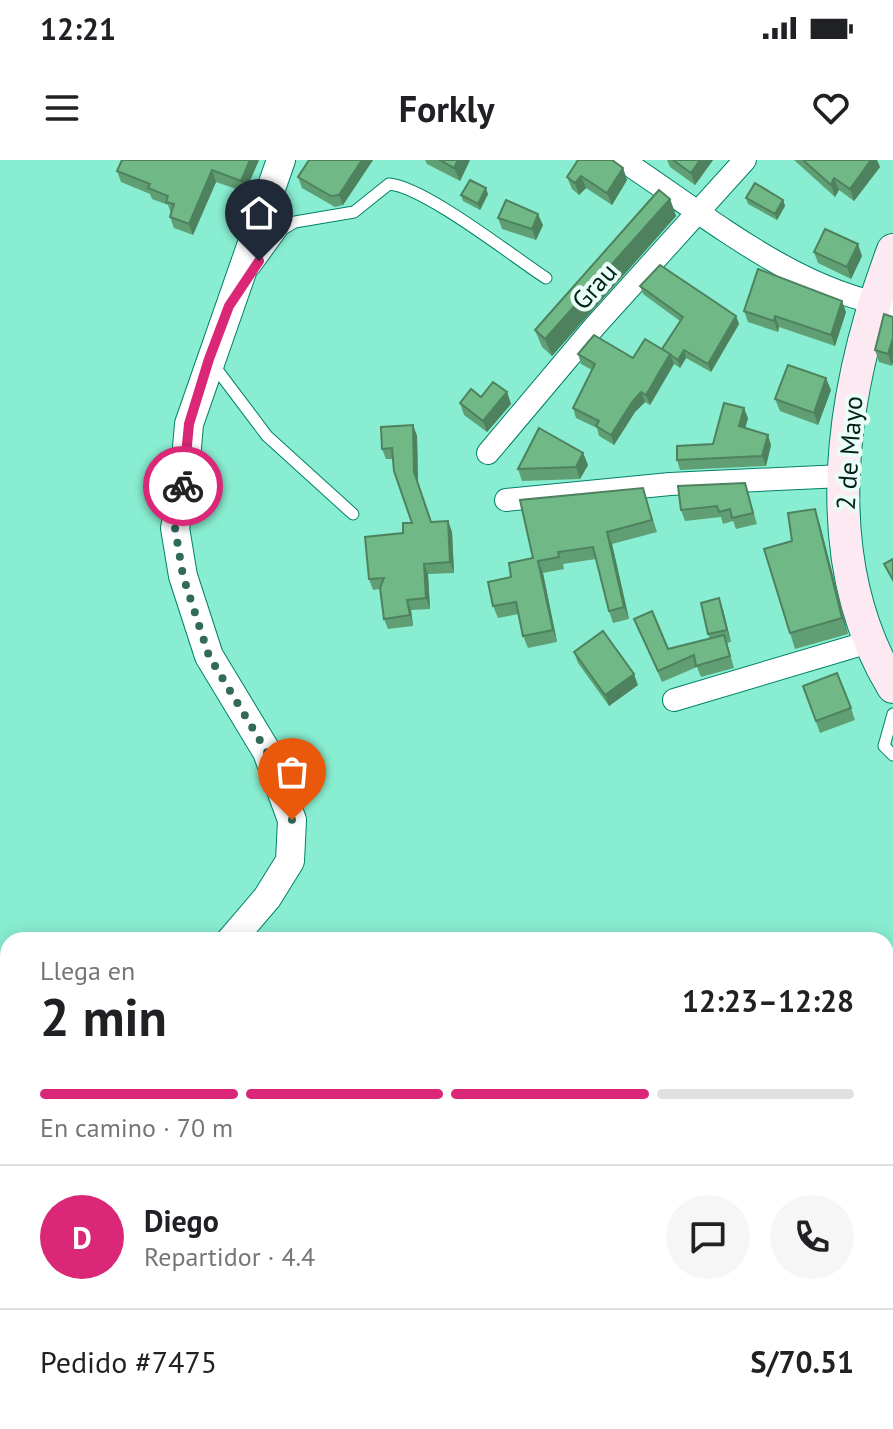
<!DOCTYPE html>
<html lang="es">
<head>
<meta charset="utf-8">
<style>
  :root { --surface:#fff; --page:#f6f6f6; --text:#202124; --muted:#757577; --line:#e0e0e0; --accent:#db2777 }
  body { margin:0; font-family:"PT Sans",sans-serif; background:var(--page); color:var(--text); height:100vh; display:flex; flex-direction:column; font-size:30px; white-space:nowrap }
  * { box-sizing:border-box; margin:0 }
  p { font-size:26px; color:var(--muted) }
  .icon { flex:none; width:44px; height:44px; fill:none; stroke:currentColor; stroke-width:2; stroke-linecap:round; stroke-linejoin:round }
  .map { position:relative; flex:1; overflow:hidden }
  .panel { position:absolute; left:0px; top:772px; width:894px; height:498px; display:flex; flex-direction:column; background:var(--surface); border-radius:24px 24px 0 0; box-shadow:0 4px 20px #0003 }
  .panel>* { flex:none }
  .pin { position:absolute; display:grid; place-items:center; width:68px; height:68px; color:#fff; margin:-82px -34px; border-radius:50% 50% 50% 0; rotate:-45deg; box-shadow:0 0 8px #0007 }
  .pin .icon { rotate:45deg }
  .courier { position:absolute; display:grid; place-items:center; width:80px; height:80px; margin:-40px; border:6px solid #db2777; border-radius:50%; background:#fff; color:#222; box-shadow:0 2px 10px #0007 }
  .head em { font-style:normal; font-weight:700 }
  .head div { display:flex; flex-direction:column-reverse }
  .head { display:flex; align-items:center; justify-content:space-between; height:136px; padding:0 40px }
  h1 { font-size:52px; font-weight:700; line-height:60px }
  .bar { display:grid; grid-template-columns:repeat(4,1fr); gap:12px 8px; align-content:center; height:96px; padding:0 40px }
  .bar i { height:10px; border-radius:6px; background:var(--line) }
  .bar .current { background:var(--accent) }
  .bar p { grid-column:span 4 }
  .line { display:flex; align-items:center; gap:20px; padding:0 40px; border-top:2px solid var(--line) }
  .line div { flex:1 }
  .round { display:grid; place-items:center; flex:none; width:84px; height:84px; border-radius:42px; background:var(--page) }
  .status { display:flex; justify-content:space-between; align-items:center; height:56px; padding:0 40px; background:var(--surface); direction:ltr }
  .status svg { height:22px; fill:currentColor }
  header { display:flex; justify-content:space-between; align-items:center; height:104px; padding:0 40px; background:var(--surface); font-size:36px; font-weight:700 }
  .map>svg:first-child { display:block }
</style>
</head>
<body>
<div class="status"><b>12:21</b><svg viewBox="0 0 49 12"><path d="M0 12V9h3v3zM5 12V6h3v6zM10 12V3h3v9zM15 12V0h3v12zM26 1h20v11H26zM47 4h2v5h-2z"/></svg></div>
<header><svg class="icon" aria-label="menu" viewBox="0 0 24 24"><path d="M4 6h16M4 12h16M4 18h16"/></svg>Forkly<svg class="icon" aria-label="heart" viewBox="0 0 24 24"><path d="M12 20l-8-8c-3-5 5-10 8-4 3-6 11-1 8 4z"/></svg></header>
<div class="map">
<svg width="893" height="1269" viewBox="0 0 893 1269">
  <rect width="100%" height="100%" fill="#89eed1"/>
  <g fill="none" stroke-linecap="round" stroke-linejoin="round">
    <defs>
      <g id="service">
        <path d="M254,109l29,-40 12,-7 59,-10 35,-28c36,3 123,72 157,94"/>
        <path d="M212,203l55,73 86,78"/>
        <path d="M893,554l-9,32 9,9"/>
      </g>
      <g id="minor">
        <path d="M622,0c81,53 174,132 271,146"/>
        <path d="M488,293l107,-127 150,-166"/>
        <path d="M506,340l164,-16 172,-8"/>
        <path d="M674,540l195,-58"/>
      </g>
      <g id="tertiary">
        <path d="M231,780l36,-42 23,-37 2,-41 -25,-68 -58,-96 -26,-80 -8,-48 9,-45 5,-59 92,-264"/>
        <path d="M0,960l8,-4"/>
      </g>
      <path id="secondary" d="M893,90c-51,136 -80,305 0,437"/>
    </defs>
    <!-- service casing -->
    <use href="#service" stroke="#008169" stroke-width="13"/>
    <!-- minor casing -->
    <use href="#minor" stroke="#008169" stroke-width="24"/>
    <!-- tertiary casing -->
    <use href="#tertiary" stroke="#008169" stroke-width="30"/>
    <!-- secondary casing -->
    <use href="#secondary" stroke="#008169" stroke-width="34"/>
    <!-- service -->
    <use href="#service" stroke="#fff" stroke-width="11"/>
    <!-- minor -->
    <use href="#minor" stroke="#fff" stroke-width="22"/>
    <!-- tertiary -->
    <use href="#tertiary" stroke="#fff" stroke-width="28"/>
    <!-- secondary -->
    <use href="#secondary" stroke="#fde9f1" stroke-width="32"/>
  </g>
  <!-- wall -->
  <g fill="#609f74">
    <path d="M122,0h137l-14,32 -29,-10 -23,53 -19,-7 -4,-11 1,-4 -3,-8 -16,-6 -2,-5 -29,-12 -4,-11z"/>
    <path d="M373,0l-30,45 -8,2 -33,-19 -4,-11z"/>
    <path d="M425,0h45l-10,21 -33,-17z"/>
    <path d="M667,0h46l-18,25 -25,-18z"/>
    <path d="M794,0h83l3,7 -26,34 -15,-11 -4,7z"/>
    <path d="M623,8l4,12 -15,25 -26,-17 -7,7 -7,-6 -5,-12z"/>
    <path d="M488,34l-8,16 -17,-9 -2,-6z"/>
    <path d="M746,38l37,2 2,6 -8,14 -29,-16z"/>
    <path d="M670,39l6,17 -124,140 -10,-9 -7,-17z"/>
    <path d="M498,58l45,7 -7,15 -34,-11z"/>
    <path d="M814,92l48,4 -11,23 -33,-16z"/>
    <path d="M640,126l96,30 3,8 -28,48 -25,-14 -6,10 -6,-4 -24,41 -5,-3 -10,10 -21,33 -15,-9 -2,-8 -21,-10 -3,-10 19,-38 -11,-6 -3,-10 55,4 29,-9 18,-28 -37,-27z"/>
    <path d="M744,151l102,1 -11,34 -56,-19 -1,5 -30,-10z"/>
    <path d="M884,154l8,52 -13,-4 -4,-12z"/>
    <path d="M831,230l-13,35 -38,-14 -5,-12z"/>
    <path d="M507,232l4,12 -24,28 -23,-17 -4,-12 21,-6z"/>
    <path d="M748,258l-3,10 26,17 -5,21 -86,4 -3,-10 36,-16z"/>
    <path d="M413,265l4,11 1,46 13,40 17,-1 4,11 2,41 -26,1 2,35 -19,1 2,16 -25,3 -4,-10 -4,-30 -7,1 -4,-11 43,-56 -19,-64h-7l-4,-10z"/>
    <path d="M583,293l5,12 -8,14 -58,2 -4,-12z"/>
    <path d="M745,323l12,41 -21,5 -3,-8 -10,3 -2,-7 -36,4 -4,-11z"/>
    <path d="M643,328l14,44 -45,12 17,75 -16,4 -4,-12 -13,-52 -33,5 1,5 -21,4 14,69 -29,6 -5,-12 -4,-22 -21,4 -5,-12 40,-48z"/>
    <path d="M820,365l28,109 -53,15 -5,-16 2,-92z"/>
    <path d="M723,450l8,32 -4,1 7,25 -33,9 -4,-10 -35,15 -28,-63 34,30 42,-10 -2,-5z"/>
    <path d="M574,492l64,33 -29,21 -31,-43z"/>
    <path d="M803,526l48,22 4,12 -35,13z"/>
    <path d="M8,872v27l-8,-15v-7z"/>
  </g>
  <!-- shaded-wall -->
  <g fill="#4e825e">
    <path d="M250,0h9l-14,32 -4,-11z"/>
    <path d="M362,0h11l-30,45 -4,-10z"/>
    <path d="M458,0h12l-10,21 -6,-13z"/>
    <path d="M700,0h13l-18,25 -4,-12z"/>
    <path d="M871,0h6l3,7 -26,34 -4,-12z"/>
    <path d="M623,8l4,12 -15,25 -5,-12z"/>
    <path d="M212,10l4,12 -23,53 -4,-11z"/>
    <path d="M581,16l5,12 -7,7 -4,-12z"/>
    <path d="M834,18l5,12 -4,7 -4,-12z"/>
    <path d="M486,28l2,6 -8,16 -2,-6z"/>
    <path d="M670,39l6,17 -124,140 -7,-17z"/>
    <path d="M783,40l2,6 -8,14 -2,-6z"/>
    <path d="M538,54l5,11 -7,15 -4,-11z"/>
    <path d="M858,84l4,12 -11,23 -4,-12z"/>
    <path d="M842,141l4,11 -11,34 -4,-11z"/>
    <path d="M736,156l3,8 -28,48 -3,-8z"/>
    <path d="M775,156l4,11 -1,5 -4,-11z"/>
    <path d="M893,178v25l-1,3 -4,-12z"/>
    <path d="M684,190l2,8 -6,10 -2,-8z"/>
    <path d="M670,194l4,10 -24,41 -4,-10z"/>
    <path d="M826,218l5,12 -13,35 -4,-12z"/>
    <path d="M507,232l4,12 -24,28 -4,-11z"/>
    <path d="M641,232l4,10 -10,10 -21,33 -3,-10 21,-33z"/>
    <path d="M744,248l4,10 -5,18 -4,-10z"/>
    <path d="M413,265l4,11 1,46 -4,-10z"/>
    <path d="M768,275l3,10 -5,21 -4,-10z"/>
    <path d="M583,293l5,12 -8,14 -4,-12z"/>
    <path d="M815,349l5,16 28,109 -6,-16z"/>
    <path d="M448,361l4,11 2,41 -4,-11z"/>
    <path d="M607,372l5,12 17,75 -5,-12z"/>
    <path d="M538,401l5,12 14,69 -4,-12z"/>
    <path d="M424,404l4,10 2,35 -4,-11z"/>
    <path d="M719,438l4,12 8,32 -4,-12z"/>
    <path d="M407,440l4,10 2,16 -3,-11z"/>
    <path d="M634,514l4,11 -29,21 -4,-11z"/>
  </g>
  <!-- building -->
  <g fill="#70b987" stroke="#4e825e" stroke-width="2">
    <path d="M122,0h128l-9,21 -29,-11 -23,54 -19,-7 4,-13 -8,-2 2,-6 -20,-8 2,-4 -33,-13z"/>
    <path d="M309,0h53l-23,35 -8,1 -33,-19z"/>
    <path d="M440,0h18l-4,8z"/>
    <path d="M578,0h34l11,8 -16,25 -26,-17 -6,7 -8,-6z"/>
    <path d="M673,0h27l-9,13z"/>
    <path d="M803,0h68l-21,29 -16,-11 -3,7z"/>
    <path d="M470,20l16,8 -8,16 -17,-9z"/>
    <path d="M755,23l28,17 -8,14 -29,-16z"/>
    <path d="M659,30l11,9 -125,140 -10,-9z"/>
    <path d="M506,40l32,14 -6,15 -34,-11z"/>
    <path d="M825,69l33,15 -11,23 -33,-15z"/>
    <path d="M660,105l76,51 -28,48 -24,-14 -6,10 -16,-11 21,-32 -43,-31z"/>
    <path d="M758,109l84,32 -11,34 -56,-19 -1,5 -30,-10z"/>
    <path d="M884,154l9,3v21l-5,16 -13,-4z"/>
    <path d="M594,175l39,23 12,-19 25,15 -24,41 -5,-3 -9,10 -21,33 -15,-9 3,-5 -26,-13 22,-44 -17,-10z"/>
    <path d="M788,205l38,13 -12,35 -39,-14z"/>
    <path d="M493,222l14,10 -24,29 -23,-18 11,-14 10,8z"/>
    <path d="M724,243l20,5 -5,18 29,9 -6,21 -85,4v-14l36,-2z"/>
    <path d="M413,265l1,47 17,50 17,-1 2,41 -26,2 2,34 -19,2 3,15 -26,4 -4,-31 4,-10 -15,1 -4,-42 38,-4v-10h9l-18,-52 -2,-23 -10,1 -1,-22z"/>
    <path d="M539,268l44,25 -7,14 -58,2z"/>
    <path d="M745,323l8,30 -21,5 -2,-9 -11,3 -2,-6 -36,4 -3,-24z"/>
    <path d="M643,328l9,32 -45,12 17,75 -15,4 -16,-64 -35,5 1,5 -21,4 15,69 -30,6 -7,-34 -23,4 -5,-24 23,-5 -2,-14 24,-5 -13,-58z"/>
    <path d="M815,349l27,109 -52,15 -26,-84 28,-8 -4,-28z"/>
    <path d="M893,399v21l-9,-16z"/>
    <path d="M719,438l8,32 -19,4 -7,-31z"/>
    <path d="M652,451l16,38 56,-14 6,21 -34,10 -2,-11 -36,16 -24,-52z"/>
    <path d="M603,471l31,43 -29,21 -31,-43z"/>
    <path d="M837,513l14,35 -35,13 -13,-35z"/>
    <path d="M8,872v21l-8,-12v-4z"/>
  </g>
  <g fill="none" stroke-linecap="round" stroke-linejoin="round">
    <!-- done -->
    <path stroke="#31695a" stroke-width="8" stroke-dasharray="0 14.4" d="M183,326l-8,42 8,48 26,80 58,96 25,68"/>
    <!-- route -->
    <path stroke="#db2777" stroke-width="10" d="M183,326l6,-62 20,-65 20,-53 30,-45"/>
  </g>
  <g text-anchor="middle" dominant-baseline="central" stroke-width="8" stroke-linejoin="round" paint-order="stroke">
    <!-- street labels -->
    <g font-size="26" fill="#01221a" stroke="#ebfdf7">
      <text transform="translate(594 126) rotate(-48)">Grau</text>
      <text transform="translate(849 293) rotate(-86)">2 de Mayo</text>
    </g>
  </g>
</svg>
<div class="pin" style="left:292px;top:660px;background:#ea580c"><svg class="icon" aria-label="bag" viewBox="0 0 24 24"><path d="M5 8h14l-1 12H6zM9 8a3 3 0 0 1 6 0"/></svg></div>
<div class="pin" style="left:259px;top:101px;background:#1f2937"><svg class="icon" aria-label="home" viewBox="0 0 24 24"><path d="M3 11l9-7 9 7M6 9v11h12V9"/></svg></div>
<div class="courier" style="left:183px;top:326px"><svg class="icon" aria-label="bike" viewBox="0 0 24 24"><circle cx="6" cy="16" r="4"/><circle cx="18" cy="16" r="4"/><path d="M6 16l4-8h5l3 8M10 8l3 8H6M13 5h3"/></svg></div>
<section class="panel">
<div class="head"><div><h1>2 min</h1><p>Llega en</p></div><em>12:23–12:28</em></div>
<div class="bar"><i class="current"></i><i class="current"></i><i class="current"></i><i></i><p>En camino · 70 m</p></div>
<div class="line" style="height:144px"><b class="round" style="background:var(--accent);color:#fff">D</b><div><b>Diego</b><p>Repartidor · 4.4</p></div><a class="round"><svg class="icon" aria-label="chat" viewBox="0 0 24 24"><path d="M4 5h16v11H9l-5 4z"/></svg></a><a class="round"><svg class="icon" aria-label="phone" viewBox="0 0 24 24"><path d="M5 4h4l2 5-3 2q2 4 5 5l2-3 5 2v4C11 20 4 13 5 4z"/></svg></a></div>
<div class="line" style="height:104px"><div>Pedido #7475</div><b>S/70.51</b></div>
</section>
</div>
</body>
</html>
